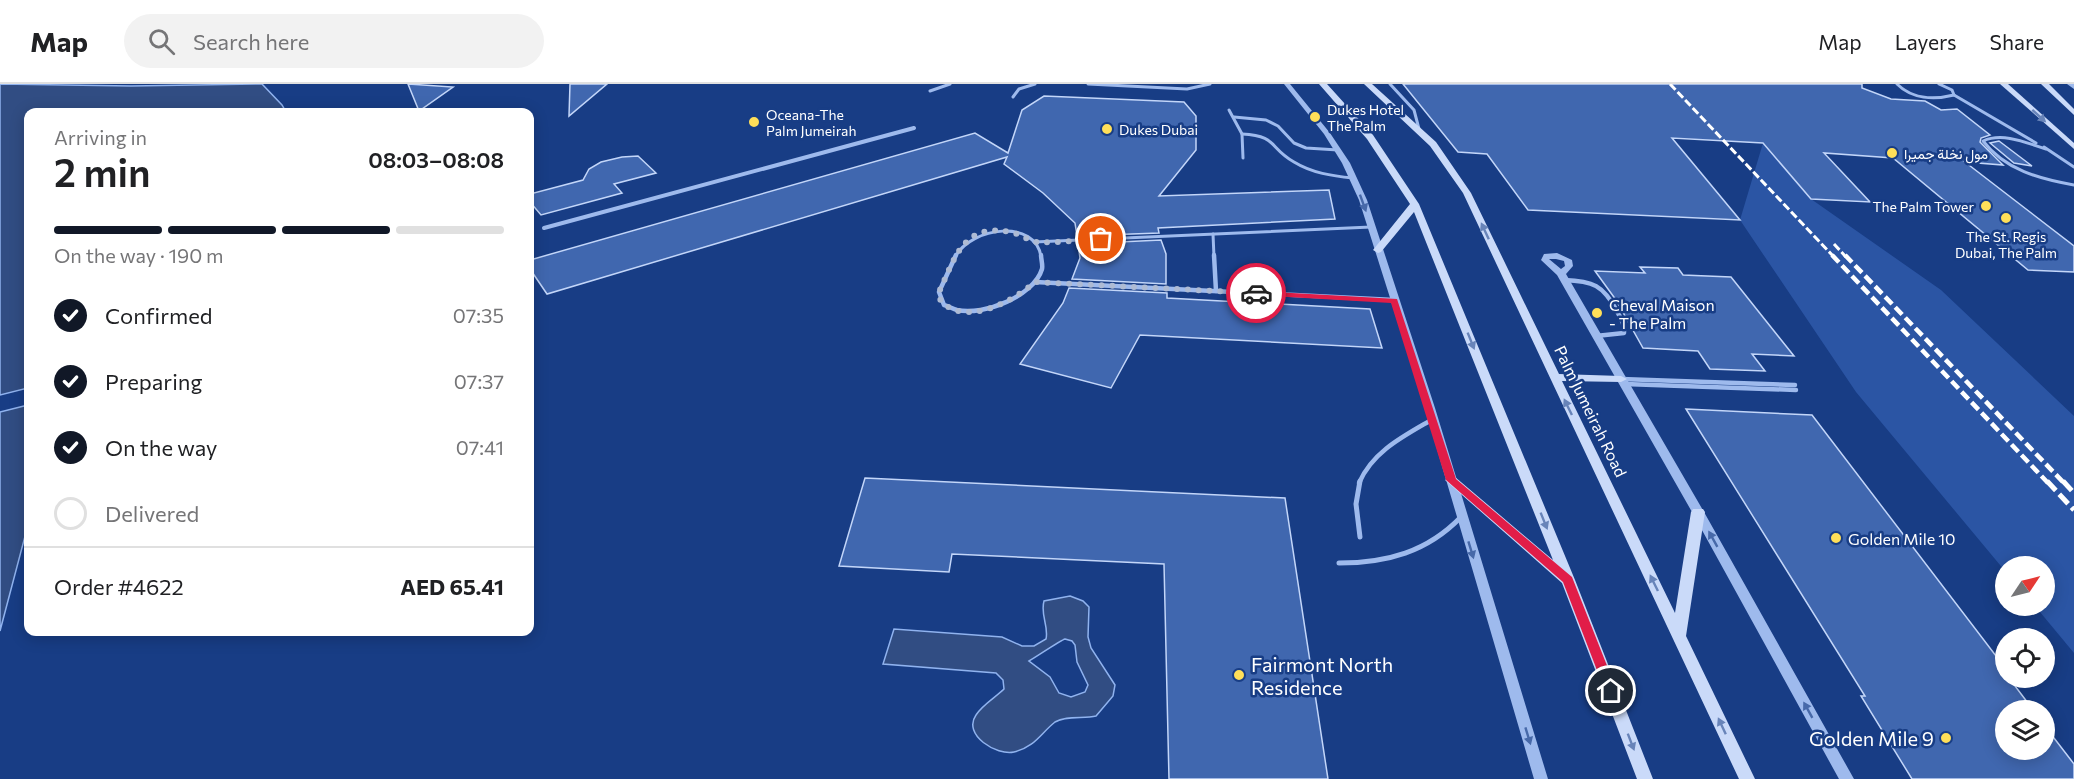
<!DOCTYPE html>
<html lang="en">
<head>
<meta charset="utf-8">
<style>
  :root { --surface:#fff; --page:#f2f2f2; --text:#202124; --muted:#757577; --line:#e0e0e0; --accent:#111827 }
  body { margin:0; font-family:Commissioner,Vazirmatn,sans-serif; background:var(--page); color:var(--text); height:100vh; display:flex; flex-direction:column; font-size:22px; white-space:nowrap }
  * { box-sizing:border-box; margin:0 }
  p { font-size:20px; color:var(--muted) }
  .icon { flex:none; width:33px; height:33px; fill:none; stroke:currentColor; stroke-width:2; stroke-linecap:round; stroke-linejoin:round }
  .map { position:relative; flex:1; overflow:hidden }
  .panel { position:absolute; left:24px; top:24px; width:510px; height:528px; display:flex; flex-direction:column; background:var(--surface); border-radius:12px; box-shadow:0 3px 15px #0003 }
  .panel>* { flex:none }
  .needle { width:39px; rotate:55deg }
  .controls { position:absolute; left:1995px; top:472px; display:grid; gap:12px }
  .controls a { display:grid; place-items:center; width:60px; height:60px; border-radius:50%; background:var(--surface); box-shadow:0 3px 15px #0003; font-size:30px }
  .pin { position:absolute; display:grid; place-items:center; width:51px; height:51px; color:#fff; margin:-26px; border:3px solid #fff; border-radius:50%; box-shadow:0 2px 6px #0007 }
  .courier { position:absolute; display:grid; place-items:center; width:60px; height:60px; margin:-30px; border:4px solid #e11d48; border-radius:50%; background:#fff; color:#222; box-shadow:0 2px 8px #0007 }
  .summary em { font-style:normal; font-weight:600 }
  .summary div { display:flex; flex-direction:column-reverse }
  .summary { display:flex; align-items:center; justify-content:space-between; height:102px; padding:0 30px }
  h1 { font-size:39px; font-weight:600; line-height:45px }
  .bar { display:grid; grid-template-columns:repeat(4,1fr); gap:9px 6px; align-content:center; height:72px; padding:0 30px }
  .bar i { height:8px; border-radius:4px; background:var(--line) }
  .bar .current { background:var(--accent) }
  .bar p { grid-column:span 4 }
  .line { display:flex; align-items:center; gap:15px; padding:0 30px; border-top:2px solid var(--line) }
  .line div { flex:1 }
  ol { padding:0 30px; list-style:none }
  li { display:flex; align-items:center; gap:18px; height:66px }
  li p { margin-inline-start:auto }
  li .icon { padding:6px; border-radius:50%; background:var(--accent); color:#fff; stroke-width:4 }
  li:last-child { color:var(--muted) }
  li i { width:33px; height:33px; border:3px solid var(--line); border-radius:50% }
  header { display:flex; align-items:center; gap:36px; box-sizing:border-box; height:84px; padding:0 30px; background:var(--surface); border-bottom:2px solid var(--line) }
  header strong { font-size:28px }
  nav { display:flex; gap:33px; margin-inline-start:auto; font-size:21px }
  .search { width:420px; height:54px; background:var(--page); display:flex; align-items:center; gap:15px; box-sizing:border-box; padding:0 21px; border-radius:33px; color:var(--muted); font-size:22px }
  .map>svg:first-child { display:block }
</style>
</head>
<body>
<header>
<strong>Map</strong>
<div class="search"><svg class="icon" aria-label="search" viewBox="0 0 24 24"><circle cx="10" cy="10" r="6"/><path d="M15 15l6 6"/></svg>Search here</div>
<nav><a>Map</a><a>Layers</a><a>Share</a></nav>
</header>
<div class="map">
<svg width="2074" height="695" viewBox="0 0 2074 695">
  <rect width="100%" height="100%" fill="#183d85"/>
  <!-- green -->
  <path fill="#2b55a4" d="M1763,59l48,56 130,91 133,126v237l-39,-47h9v-39h-38l-1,4 -149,-179 -116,-172z"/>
  <!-- water -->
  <g fill="#314d83" stroke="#90b3ef" stroke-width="1.5" fill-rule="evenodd">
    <path d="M0,0l131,2 131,-2 20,21 4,7h-258v276l-28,7z"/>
    <path d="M28,321v120l-28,106v-219z"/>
    <path d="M1070,512l13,5 6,6 -1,30 3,11 24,37 -2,11 -17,20c-12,3 -30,-1 -41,6 -14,11 -20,25 -41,30 -17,4 -52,-17 -38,-37 6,-10 20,-18 28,-26l-1,-9 -7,-7 -113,-9 11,-35 108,8 20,9h12l12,-7c3,-13 -6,-24 -2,-38zM1065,555l7,2 3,4 2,17 11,23 -3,7 -14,5 -12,-4 -9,-16 -21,-16c7,-4 32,-21 36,-22z"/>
  </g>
  <!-- building -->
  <g fill="#4067af" stroke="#c3d6f9" stroke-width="1.5">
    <path d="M408,0l45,3 -34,24z"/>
    <path d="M570,0h37l-38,32z"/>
    <path d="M1403,0h459v4l29,11 34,2 16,9 16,-1 33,26 -9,3 -1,4 23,23 -38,-3 109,84v26l-46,-2 -135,-112 -69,-5 46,49 -59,-3 -48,-56 -91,-5 68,82 -212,-10 -41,-56 -29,-2z"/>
    <path d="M1044,12l140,6 12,14v34l-37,46 170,-6 6,29 -177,9 1,5 -82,3 -2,-13 -32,-30 -39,-29 3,-7 -460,137 -17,-25v-9l445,-127 33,20 14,-43z"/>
    <path d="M1999,57l33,25 -18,-3 -24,-20z"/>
    <path d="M638,72l18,17 -42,11 8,9 -81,22 -11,-13v-8l53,-14 6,-11 12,-7 21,-5z"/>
    <path d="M1161,156l5,14v30l-94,-5 8,-21 -2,-14z"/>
    <path d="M1640,183l38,1 5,7 48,2 63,79 -42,-2 13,17 -55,-2 -12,-18 -55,-3 -27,-48 -21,-29 50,2z"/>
    <path d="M1069,204l98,5v5l203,11 12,39 -242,-13 -29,53 -91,-24 43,-61z"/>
    <path d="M1686,325l126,6 194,254v9h3l25,33h-28v39h38v-25l30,39v15h-162l-51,-83h4z"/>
    <path d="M865,394l420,20 43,281h-159l-5,-215 -212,-10 -3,18 -110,-6z"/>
  </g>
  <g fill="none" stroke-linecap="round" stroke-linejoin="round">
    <!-- service-far2 -->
    <g stroke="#9ebaed" stroke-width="3">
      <path d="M1088,0l99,5 23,-5"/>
      <path d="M1390,0l24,26 5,19"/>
      <path d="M1897,0c15,15 37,16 57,11l-2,-5 -13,-6"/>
      <path d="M930,7l20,-7"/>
      <path d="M1954,11l82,48"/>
      <path d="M1013,13l6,-8 16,-5"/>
      <path d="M1229,26l13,24 1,24"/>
      <path d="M1234,33l32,3 12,6 16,17 12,5 32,2"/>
      <path d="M1242,50c36,2 26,13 52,28 18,11 38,14 59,16"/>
      <path d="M2044,63l30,20"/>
      <path d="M2046,65c-19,-6 -43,-17 -63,-8 22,29 57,38 91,44"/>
      <path d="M1213,150l1,23"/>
      <path d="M1034,158l337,-15"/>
      <path d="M955,173c17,-31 81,-38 86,0"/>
    </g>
    <!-- service-far1 -->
    <g stroke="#9ebaed" stroke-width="4.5">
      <path d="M956,171l-17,37 5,13c4,1 9,4 13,5 27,6 77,-14 85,-41 1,-4 -1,-10 -1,-14"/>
      <path d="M1214,171l2,36"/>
      <path d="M1564,196c29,1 39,5 53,31 4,8 8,14 7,22l-28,3"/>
      <path d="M1035,198l359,18"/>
      <path d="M1621,295l174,6"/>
      <path d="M1625,300l171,6"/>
      <path d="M1359,399c14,-32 45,-47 74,-64"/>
    </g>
    <!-- service -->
    <g stroke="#9ebaed" stroke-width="5">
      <path d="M1360,397l-4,23 4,33"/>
      <path d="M1339,479c48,0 88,-11 122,-46"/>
    </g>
    <!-- pedestrian -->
    <path stroke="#9ebaed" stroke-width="4" d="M544,144l370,-100"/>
    <!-- tertiary -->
    <g fill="#9ebaed" fill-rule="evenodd">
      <path d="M1284,0h6l40,49 20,30 17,37 68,208 113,371h-14l-109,-371 -66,-208 -17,-37 -18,-29z"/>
      <path d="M2067,0h7v5z"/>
      <path d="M1557,169l15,7 1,6 -7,8 138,238 150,267h-15l-147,-267 -135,-237 -16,-15 3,-6zM1549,175h7l8,2 1,5 -4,3z"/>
    </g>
    <!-- secondary -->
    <g fill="#cadaf9" fill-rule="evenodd">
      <path d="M1319,0h8l46,51 46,69 156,376 78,199h-16l-75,-196 -117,-103 6,-4 4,1 98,83 -139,-348 -33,40 -3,1 -5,-3 37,-46 -43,-65z"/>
      <path d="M1364,0h8l64,58 35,51 88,181 62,2 6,3 -6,3 -59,-1 113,232 16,-101 2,-3h10l2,3 -19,124 69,143h-16l-276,-586 -33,-47z"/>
      <path d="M2000,0h8l66,59v6z"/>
      <path d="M2041,0h8l25,25v6z"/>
    </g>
    <!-- rail-far2 -->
    <g stroke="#fff" stroke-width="3" stroke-dasharray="8 3" stroke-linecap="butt">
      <path d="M1670,0l164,173"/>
      <path d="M1834,160l12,13"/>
    </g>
    <!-- rail-far1 -->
    <g stroke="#fff" stroke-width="4.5" stroke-dasharray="10 4.5" stroke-linecap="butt">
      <path d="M1832,171l216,228"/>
      <path d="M1845,171l219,228"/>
    </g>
    <!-- rail -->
    <g stroke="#fff" stroke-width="5" stroke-dasharray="13 5" stroke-linecap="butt">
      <path d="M2047,397l27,29"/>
      <path d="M2063,397l11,12"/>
    </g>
  </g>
  <!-- one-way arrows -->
  <defs><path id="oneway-solid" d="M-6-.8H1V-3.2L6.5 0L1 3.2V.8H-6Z" transform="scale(1.5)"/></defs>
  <g fill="#6884b9">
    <use href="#oneway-solid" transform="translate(2039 32) rotate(42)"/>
    <use href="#oneway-solid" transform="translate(1485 147) rotate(-115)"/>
    <use href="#oneway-solid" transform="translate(1471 257) rotate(68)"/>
    <use href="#oneway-solid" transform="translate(1568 323) rotate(-116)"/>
    <use href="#oneway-solid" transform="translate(1544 437) rotate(68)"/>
    <use href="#oneway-solid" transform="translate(1654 499) rotate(-116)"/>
    <use href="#oneway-solid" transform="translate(1722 642) rotate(-115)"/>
    <use href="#oneway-solid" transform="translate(1631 658) rotate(69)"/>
  </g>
  <g fill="#4769a9">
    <use href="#oneway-solid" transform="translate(1363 119) rotate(70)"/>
    <use href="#oneway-solid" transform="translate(1713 455) rotate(-119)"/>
    <use href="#oneway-solid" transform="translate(1471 466) rotate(73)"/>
    <use href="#oneway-solid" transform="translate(1808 626) rotate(-119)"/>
    <use href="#oneway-solid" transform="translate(1528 652) rotate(73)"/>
  </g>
  <!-- route -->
  <path fill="#e11d48" d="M1256,207l141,8 59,180 116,98 45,114 -2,3h-9l-1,-3 -42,-109 -117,-102 -55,-177 -138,-8v-3z"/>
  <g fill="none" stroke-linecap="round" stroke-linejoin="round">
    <!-- done -->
    <path stroke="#aebbd4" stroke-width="6" stroke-dasharray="0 10.8" d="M1101,155c-21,1 -44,4 -64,3 -8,-1 -17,-8 -26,-10 -48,-9 -55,24 -72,60v6c22,31 74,4 96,-16l221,11"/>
  </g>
  <!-- markers -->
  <g fill="#ffdf59" stroke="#183d85" stroke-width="2">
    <circle cx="1315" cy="33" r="6"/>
    <circle cx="754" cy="38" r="6"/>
    <circle cx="1107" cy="45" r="6"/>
    <circle cx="1892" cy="69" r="6"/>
    <circle cx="1986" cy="122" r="6"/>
    <circle cx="2006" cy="134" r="6"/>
    <circle cx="1597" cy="229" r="6"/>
    <circle cx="1836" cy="454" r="6"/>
    <circle cx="1239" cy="591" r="6"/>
    <circle cx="1946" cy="654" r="6"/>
  </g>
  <g text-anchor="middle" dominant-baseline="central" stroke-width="5" stroke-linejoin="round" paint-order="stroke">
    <!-- far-poi labels -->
    <g font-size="14" fill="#fff" stroke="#183d85" text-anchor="start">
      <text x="1327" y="25">Dukes Hotel<tspan x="1327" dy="16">The Palm</tspan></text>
      <text x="766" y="30">Oceana-The<tspan x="766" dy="16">Palm Jumeirah</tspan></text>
      <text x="1119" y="45">Dukes Dubai</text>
      <text x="1904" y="69">مول نخلة جميرا</text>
      <text x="1974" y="122" text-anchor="end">The Palm Tower</text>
      <text x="2006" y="152" text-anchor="middle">The St. Regis<tspan x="2006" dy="16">Dubai, The Palm</tspan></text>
    </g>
    <!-- poi labels -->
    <g font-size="16" fill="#fff" stroke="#183d85" text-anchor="start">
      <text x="1609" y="220">Cheval Maison<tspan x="1609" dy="18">- The Palm</tspan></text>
      <text x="1848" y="454">Golden Mile 10</text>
    </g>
    <!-- street labels -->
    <g font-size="16" fill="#fff" stroke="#183d85">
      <text transform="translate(1591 327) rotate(64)">Palm Jumeirah Road</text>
    </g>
    <!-- near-poi labels -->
    <g font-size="20" fill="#fff" stroke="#183d85" text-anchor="start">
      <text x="1251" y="580">Fairmont North<tspan x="1251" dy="23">Residence</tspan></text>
      <text x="1934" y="654" text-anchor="end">Golden Mile 9</text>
    </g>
  </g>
</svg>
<div class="controls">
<a><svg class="needle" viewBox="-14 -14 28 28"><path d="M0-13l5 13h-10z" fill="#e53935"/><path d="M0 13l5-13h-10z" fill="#757577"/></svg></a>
<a><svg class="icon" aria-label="locate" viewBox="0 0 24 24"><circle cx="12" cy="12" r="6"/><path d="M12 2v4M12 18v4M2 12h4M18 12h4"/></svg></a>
<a><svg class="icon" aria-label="layers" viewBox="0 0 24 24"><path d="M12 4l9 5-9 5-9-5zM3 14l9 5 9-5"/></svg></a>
</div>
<div class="pin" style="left:1101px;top:155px;background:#ea580c"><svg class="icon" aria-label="bag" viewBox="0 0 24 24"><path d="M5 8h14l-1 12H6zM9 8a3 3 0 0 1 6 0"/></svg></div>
<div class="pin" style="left:1611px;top:607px;background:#1f2937"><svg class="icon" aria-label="home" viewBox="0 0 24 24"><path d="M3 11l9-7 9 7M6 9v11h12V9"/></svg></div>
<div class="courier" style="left:1256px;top:209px"><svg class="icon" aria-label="car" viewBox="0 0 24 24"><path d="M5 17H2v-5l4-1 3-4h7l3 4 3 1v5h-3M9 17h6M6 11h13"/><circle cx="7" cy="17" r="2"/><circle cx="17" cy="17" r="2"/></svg></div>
<section class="panel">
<div class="summary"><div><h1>2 min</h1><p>Arriving in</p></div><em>08:03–08:08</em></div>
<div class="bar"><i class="current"></i><i class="current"></i><i class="current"></i><i></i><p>On the way · 190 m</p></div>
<ol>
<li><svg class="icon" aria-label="check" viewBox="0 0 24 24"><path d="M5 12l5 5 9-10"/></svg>Confirmed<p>07:35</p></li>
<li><svg class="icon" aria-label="check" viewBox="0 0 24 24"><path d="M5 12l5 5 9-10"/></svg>Preparing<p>07:37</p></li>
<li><svg class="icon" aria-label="check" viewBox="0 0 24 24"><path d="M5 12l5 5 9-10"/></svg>On the way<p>07:41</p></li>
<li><i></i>Delivered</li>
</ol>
<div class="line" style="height:78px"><div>Order #4622</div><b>AED 65.41</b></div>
</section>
</div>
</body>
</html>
